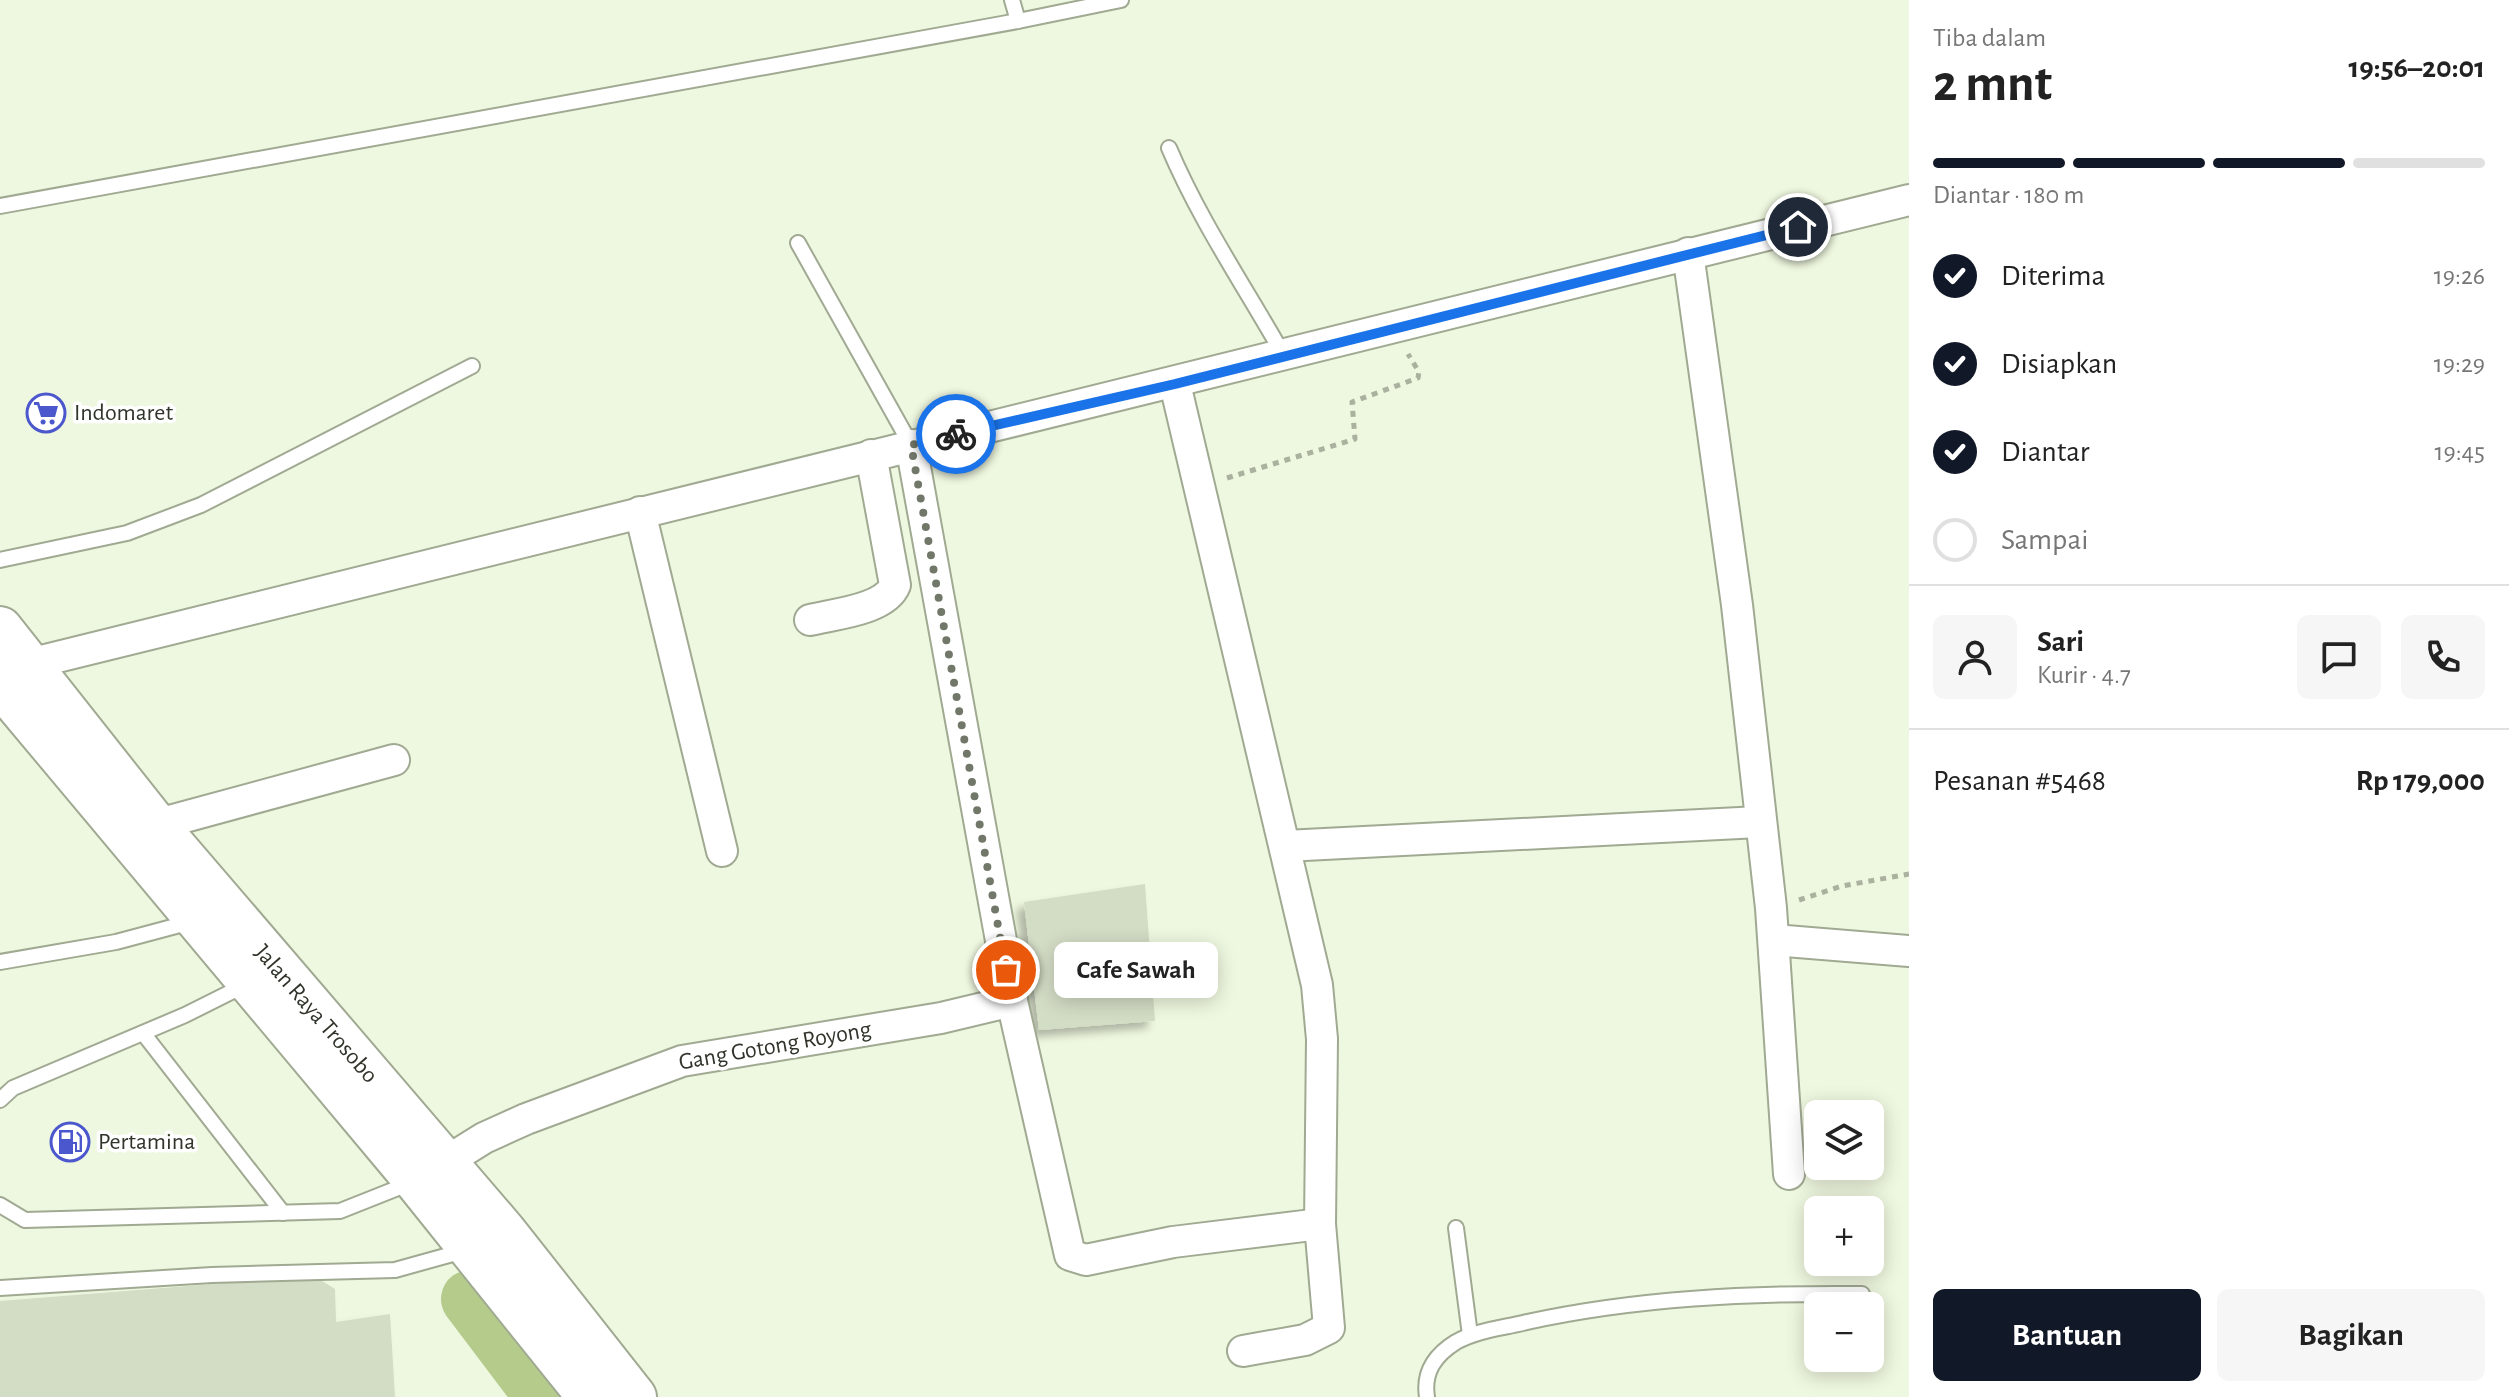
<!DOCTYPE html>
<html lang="id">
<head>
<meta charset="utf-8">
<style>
  :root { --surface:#fff; --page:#f6f6f6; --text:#222; --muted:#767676; --line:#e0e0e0; --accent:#111827 }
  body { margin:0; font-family:"Alegreya Sans",sans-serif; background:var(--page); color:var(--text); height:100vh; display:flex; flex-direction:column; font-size:30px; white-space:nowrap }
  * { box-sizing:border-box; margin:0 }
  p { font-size:26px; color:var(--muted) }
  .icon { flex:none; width:44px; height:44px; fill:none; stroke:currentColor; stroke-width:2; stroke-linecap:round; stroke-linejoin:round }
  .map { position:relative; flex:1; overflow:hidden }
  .drawer { display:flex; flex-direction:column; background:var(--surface); width:600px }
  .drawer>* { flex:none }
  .controls { position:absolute; left:1804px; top:1100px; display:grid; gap:16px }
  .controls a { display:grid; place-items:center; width:80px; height:80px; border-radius:12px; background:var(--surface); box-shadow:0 4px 20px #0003; font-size:40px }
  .pin { position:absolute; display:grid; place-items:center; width:68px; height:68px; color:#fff; margin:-34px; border:4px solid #fff; border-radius:50%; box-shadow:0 2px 8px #0007 }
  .courier { position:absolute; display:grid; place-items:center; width:80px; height:80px; margin:-40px; border:6px solid #1a73e8; border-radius:50%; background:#fff; color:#222; box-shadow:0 2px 10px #0007 }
  .bubble { position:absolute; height:56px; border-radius:12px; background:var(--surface); box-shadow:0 4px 20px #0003; font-size:26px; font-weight:700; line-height:56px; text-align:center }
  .overview em { font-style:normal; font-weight:700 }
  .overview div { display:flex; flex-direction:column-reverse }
  .overview { display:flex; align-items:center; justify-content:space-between; height:136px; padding:0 24px }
  h1 { font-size:52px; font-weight:700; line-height:60px }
  .bar { display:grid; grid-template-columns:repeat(4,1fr); gap:12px 8px; align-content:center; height:96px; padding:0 24px }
  .bar i { height:10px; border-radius:6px; background:var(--line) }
  .bar .active { background:var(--accent) }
  .bar p { grid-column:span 4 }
  .line { display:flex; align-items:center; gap:20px; padding:0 24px; border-top:2px solid var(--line) }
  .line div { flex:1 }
  .round { display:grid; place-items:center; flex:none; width:84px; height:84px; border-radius:12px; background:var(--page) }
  ol { padding:0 24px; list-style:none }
  li { display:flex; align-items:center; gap:24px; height:88px }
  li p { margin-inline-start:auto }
  li .icon { padding:8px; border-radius:50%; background:var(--accent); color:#fff; stroke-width:4 }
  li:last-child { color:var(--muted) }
  li i { width:44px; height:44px; border:4px solid var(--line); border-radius:50% }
  .cta { display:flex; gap:16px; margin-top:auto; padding:16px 24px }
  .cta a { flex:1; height:92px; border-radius:12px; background:var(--accent); color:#fff; font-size:32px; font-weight:700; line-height:92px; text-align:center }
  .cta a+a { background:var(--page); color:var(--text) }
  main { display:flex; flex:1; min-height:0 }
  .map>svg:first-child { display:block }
</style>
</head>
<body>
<main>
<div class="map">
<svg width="1909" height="1397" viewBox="0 0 1909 1397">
  <defs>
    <filter id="shadow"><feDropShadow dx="-7" dy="7" stdDeviation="4" flood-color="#0004"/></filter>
  </defs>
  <rect width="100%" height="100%" fill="#eef7df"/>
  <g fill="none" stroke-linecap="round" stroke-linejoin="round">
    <!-- river -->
    <path stroke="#b5cb8c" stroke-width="58" d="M470,1299l74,98"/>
  </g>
  <!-- building -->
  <g fill="#d3dcc5" filter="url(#shadow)">
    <path d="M1145,884l10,137 -116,9 -15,-128z"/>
    <path d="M314,1276l21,13 1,33 54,-8 5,83h-395v-96z"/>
  </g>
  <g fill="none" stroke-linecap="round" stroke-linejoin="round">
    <defs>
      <g id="service">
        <path d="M1012,0l6,21 103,-21"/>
        <path d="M1169,148c31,73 76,139 115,208"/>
        <path d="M0,206l1018,-185"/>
        <path d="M798,243l113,202"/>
        <path d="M0,560l127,-27 74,-28 271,-139"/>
        <path d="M0,962l116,-20 75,-20"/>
        <path d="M143,1033l140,180"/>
        <path d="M0,1100l13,-12 172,-73 60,-30"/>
        <path d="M0,1205l25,15 315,-9 73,-29"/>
        <path d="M1456,1228l14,107"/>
        <path d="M0,1288l212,-13 183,-5 72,-20"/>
        <path d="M1427,1397c-4,-25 8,-42 29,-55 21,-12 48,-14 71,-20 110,-24 223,-29 335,-28"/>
      </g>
      <g id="minor">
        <path d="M1688,253l49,352 34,303 18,266"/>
        <path d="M1175,384l142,601 5,54 -2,185 9,104 -24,12 -62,11"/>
        <path d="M911,445l101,556 58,254 16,5 87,-18 147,-18"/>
        <path d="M640,512l82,339"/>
        <path d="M810,620c24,-6 75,-10 85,-35l-24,-130"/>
        <path d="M29,664l1880,-464"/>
        <path d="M155,825l239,-65"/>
        <path d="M1285,846l474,-24"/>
        <path d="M1774,940l135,11"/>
        <path d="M428,1173l56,-35 42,-19 156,-58 259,-43 71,-17"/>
      </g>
      <g id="trunk">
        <path d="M0,629l155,196 349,407 130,165"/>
        <path d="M0,683l416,497 174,217"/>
      </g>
    </defs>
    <!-- service casing -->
    <use href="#service" stroke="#a0a992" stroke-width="18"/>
    <!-- minor casing -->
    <use href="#minor" stroke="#a0a992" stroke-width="34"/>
    <!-- trunk casing -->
    <use href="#trunk" stroke="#a0a992" stroke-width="48"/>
    <!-- path -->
    <g stroke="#aab19e" stroke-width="5" stroke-dasharray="6 6" stroke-linecap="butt">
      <path d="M1227,478l128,-39 -3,-37 66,-24 1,-6 -11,-18"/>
      <path d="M1799,900l43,-14 67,-12"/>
    </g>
    <!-- service -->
    <use href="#service" stroke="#fff" stroke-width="14"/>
    <!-- minor -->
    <use href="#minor" stroke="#fff" stroke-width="30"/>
    <!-- trunk -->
    <use href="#trunk" stroke="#fff" stroke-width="44"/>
  </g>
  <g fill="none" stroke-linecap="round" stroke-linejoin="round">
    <!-- done -->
    <path stroke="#727869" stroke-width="8" stroke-dasharray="0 14.4" d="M956,434l-45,11 95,525"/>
    <!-- route -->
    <path stroke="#1a73e8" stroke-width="10" d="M956,434l219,-50 623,-157"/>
  </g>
  <!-- icons -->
  <defs>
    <symbol id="supermarket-ring" viewBox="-11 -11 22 22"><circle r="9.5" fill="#fff" stroke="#4b57cd" stroke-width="1.5"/><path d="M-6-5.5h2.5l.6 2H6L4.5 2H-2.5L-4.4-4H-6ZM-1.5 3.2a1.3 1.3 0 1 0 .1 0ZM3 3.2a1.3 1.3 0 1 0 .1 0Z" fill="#4b57cd"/></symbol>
    <symbol id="fuel-ring" viewBox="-11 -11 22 22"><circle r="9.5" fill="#fff" stroke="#4b57cd" stroke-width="1.5"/><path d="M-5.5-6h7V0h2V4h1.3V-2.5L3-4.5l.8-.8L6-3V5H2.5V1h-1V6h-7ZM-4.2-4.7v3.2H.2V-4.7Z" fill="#4b57cd"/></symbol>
  </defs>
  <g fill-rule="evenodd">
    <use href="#supermarket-ring" x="24" y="391" width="44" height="44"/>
    <use href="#fuel-ring" x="48" y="1120" width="44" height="44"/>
  </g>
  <g text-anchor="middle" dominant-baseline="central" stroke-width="7" stroke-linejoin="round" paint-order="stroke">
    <!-- poi labels -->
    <g font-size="24" fill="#30342a" stroke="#fff" text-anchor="start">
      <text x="74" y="413">Indomaret</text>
      <text x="98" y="1142">Pertamina</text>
    </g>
    <!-- street labels -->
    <g font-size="24" fill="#30342a" stroke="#fff">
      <text transform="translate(316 1014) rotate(49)">Jalan Raya Trosobo</text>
      <text transform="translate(775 1046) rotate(-10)">Gang Gotong Royong</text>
    </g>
  </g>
</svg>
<div class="controls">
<a><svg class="icon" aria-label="layers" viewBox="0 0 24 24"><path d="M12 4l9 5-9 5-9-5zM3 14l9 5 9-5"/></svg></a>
<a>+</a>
<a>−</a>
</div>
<div class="pin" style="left:1006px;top:970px;background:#ea580c"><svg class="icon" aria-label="bag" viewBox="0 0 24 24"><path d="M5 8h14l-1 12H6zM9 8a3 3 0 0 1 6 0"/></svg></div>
<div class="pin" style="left:1798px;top:227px;background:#1f2937"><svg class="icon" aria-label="home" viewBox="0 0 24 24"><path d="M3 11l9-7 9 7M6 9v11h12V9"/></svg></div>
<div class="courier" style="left:956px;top:434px"><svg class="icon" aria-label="bike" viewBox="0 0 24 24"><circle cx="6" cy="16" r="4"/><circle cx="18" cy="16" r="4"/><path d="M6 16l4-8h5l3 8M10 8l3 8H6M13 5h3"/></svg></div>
<div class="bubble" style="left:1054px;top:942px;width:164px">Cafe Sawah</div>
</div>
<section class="drawer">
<div class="overview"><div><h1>2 mnt</h1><p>Tiba dalam</p></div><em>19:56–20:01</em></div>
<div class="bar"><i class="active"></i><i class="active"></i><i class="active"></i><i></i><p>Diantar · 180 m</p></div>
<ol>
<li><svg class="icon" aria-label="check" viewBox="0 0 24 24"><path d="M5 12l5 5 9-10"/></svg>Diterima<p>19:26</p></li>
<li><svg class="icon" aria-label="check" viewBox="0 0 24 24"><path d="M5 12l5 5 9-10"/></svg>Disiapkan<p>19:29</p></li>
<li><svg class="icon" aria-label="check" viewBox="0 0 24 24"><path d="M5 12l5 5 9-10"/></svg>Diantar<p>19:45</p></li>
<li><i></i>Sampai</li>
</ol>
<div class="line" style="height:144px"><a class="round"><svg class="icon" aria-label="person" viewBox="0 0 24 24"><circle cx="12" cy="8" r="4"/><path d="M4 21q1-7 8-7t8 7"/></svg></a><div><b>Sari</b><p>Kurir · 4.7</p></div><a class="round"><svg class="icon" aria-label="chat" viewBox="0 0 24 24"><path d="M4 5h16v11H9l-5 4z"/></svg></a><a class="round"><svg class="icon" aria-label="phone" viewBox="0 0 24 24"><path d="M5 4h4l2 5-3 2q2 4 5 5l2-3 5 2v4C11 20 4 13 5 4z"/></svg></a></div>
<div class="line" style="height:104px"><div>Pesanan #5468</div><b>Rp 179,000</b></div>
<div class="cta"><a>Bantuan</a><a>Bagikan</a></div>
</section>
</main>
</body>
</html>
